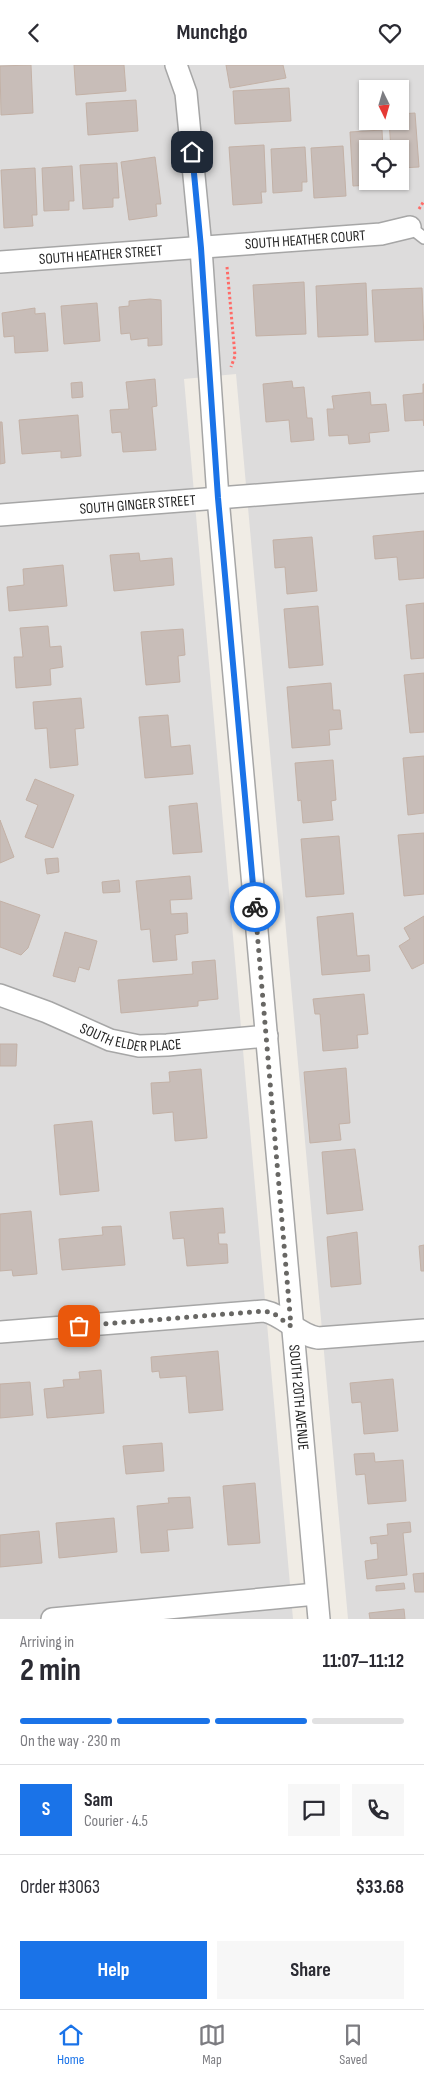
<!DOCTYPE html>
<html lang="en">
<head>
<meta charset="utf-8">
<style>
  :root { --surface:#fff; --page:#f7f7f7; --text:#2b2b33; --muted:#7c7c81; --line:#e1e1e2; --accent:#1a73e8 }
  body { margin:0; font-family:"Sofia Sans Condensed",sans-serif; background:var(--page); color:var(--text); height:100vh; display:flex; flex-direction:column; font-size:19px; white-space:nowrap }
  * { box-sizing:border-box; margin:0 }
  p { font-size:16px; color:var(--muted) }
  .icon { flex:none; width:28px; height:28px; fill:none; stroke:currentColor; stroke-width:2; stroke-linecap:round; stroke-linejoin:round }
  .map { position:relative; height:1554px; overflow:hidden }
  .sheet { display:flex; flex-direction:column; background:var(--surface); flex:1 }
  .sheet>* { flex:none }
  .needle { width:32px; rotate:175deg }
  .tools { position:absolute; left:359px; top:15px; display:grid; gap:10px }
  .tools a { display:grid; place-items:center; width:50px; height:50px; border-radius:0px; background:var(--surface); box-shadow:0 1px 4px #0004; font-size:25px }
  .pin { position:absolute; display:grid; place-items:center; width:42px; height:42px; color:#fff; margin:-21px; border-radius:10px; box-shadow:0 2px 8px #0006 }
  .courier { position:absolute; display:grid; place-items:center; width:50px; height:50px; margin:-25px; border:4px solid #1a73e8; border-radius:50%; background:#fff; color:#222; box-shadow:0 1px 6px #0007 }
  .overview em { font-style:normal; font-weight:700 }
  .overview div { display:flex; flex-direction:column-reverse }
  .overview { display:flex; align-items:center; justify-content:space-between; height:85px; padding:0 20px }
  h1 { font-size:32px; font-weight:700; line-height:38px }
  .bar { display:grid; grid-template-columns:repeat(4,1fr); gap:8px 5px; align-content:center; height:60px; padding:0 20px }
  .bar i { height:6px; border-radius:4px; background:var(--line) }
  .bar .on { background:var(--accent) }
  .bar p { grid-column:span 4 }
  .line { display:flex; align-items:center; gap:12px; padding:0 20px; border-top:1px solid var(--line) }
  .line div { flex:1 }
  .round { display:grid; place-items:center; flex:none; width:52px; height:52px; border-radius:0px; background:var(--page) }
  .cta { display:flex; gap:10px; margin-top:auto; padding:10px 20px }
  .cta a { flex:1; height:58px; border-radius:0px; background:var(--accent); color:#fff; font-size:20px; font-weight:700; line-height:58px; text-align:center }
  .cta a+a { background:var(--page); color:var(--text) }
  header { display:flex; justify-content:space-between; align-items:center; height:65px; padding:0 20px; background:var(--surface); font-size:22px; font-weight:700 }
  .tab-bar { display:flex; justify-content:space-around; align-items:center; height:70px; border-top:1px solid var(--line); background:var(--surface); font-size:14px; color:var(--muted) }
  .tab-bar a { display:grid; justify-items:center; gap:2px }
  .tab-bar .on { color:var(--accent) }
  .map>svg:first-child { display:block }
</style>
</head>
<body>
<header><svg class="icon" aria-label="back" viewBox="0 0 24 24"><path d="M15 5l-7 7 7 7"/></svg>Munchgo<svg class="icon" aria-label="heart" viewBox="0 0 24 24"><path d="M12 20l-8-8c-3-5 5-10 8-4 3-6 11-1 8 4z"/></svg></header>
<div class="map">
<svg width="424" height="1554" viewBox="0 0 424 1554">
  <rect width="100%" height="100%" fill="#f0ece5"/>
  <!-- residential -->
  <path fill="#dddcdc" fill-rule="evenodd" d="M0,0h424v1554h-76l-112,-1245 -52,5 109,1240h-293zM368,24h32v32h-32zM368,84h32v32h-32z"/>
  <!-- building -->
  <g fill="#c8bdb8" stroke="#c3b1a6">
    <path d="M31,0l2,48 -32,2 -1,-49z"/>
    <path d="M74,0h50l2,26 -50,4z"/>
    <path d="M226,0h57l3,13 -56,10z"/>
    <path d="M289,23l2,33 -56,3 -2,-33z"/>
    <path d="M136,35l2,31 -50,4 -2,-32z"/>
    <path d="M415,48l4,54 -19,1v-19h-9l-2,-28h11v-7z"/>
    <path d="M382,65l1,19h-15v32h17v3l-32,2 -3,-54z"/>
    <path d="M264,80l2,47h-5l1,11 -29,2 -4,-58z"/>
    <path d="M343,81l3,50 -32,2 -3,-50z"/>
    <path d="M305,82l2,35h-5v9l-29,2 -2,-44z"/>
    <path d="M155,92l6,47h-5l1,12 -28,4 -8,-58z"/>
    <path d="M117,98l2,35h-6v9l-30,2 -3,-44z"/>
    <path d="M72,101l2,35h-5v9l-25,1 -2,-43z"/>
    <path d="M35,103l2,47h-5l1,11 -29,2 -3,-58z"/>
    <path d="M304,217l2,52 -50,2 -3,-51z"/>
    <path d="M366,218l2,52 -50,2 -2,-51z"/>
    <path d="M422,223l2,52 -49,2 -3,-52z"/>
    <path d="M150,234l11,1 1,45 -14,1v-8l-17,2 -1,-7 -9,1 -2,-27 10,-1v-5z"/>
    <path d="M97,238l3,38 -36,3 -3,-38z"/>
    <path d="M35,243v6l10,-1 3,38 -33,2 -1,-17 -10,1 -2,-24z"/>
    <path d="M155,314l2,27 -5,1 4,43 -33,2 -2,-20 -9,1 -2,-23 19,-1 -3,-27z"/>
    <path d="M292,316l1,7 11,-1 3,31h5l2,22 -23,2 -2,-22 -23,2 -3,-38z"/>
    <path d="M82,317l1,15 -11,1 -1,-15z"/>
    <path d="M423,319h1v42l-1,-6 -18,1 -2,-26 20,-2z"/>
    <path d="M370,327l1,13 15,-1 3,27 -20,2 1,9 -21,2 -1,-9 -19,1 -2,-27h7l-2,-13z"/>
    <path d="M78,350l3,41 -20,2v-7l-39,3 -3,-34z"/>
    <path d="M0,357h2l3,41 -5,1z"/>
    <path d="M424,466v47l-25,2 -2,-23 -22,2 -2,-23z"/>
    <path d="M312,472l5,54 -30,3 -2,-27 -10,1 -2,-28z"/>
    <path d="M139,488l1,8 32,-3 2,27 -60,6 -4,-36z"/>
    <path d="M63,500l4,41 -58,5 -2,-24 17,-2 -1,-16z"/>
    <path d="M424,538v55l-13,1 -5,-54z"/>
    <path d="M318,541l5,59 -34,3 -5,-59z"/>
    <path d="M48,561l2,21 11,-1 2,21 -13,2 1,16 -35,3 -2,-31h9l-3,-29z"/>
    <path d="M183,564l2,26 -7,1 2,26 -34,3 -5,-53z"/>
    <path d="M424,608v59l-14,1 -6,-58z"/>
    <path d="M331,618l2,27h7l2,19 -13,1 1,15 -38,3 -5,-61z"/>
    <path d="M81,633l3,30 -9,1 3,36 -28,3 -3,-40 -12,1 -2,-27z"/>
    <path d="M168,650l3,32 19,-2 3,29 -48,4 -6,-61z"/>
    <path d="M424,691v57l-16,2 -5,-57z"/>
    <path d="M333,695l3,40 -5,1 2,19 -30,3 -2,-23 -3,1 -3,-38z"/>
    <path d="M35,714l39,16 -21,53 -28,-11 13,-32 -12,-5z"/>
    <path d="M197,738l5,49 -29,2 -4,-48z"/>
    <path d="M0,755l14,37 -14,6z"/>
    <path d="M424,768v61l-20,2 -6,-61z"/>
    <path d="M339,771l5,58 -38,3 -5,-58z"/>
    <path d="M58,793l1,14 -12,2 -2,-15z"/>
    <path d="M190,811l2,23 -22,1 1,14 16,-1 1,20 -13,2 2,25 -24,2 -3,-33 -9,1 -5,-49z"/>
    <path d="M119,815l1,12 -17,1 -1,-11z"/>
    <path d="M0,836l40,14 -12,33 -7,7 -21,-8z"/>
    <path d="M353,848l4,43 12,-1 1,16 -48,4 -5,-58z"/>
    <path d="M424,851v47l-12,6 -13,-23 11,-7 -6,-11z"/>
    <path d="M65,867l32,9 -8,29 -10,-3 -4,15 -22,-6z"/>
    <path d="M215,895l3,39 -20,2v5l-77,7 -3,-33 75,-6 -1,-12z"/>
    <path d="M364,929l4,40 -11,1 1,13 -35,3 -3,-37h-5l-2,-15z"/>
    <path d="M0,979h17l-1,22h-16z"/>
    <path d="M346,1003l4,55 -11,1 2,16 -31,3 -6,-71z"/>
    <path d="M201,1004l6,69 -32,3 -2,-29 -20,2 -2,-31 19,-1 -1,-10z"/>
    <path d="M92,1056l7,70 -39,4 -6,-70z"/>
    <path d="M355,1084l8,61 -36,4 -5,-62z"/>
    <path d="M223,1143l2,25h-7l1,11h8l1,19 -41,3 -3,-28 -11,1 -3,-27z"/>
    <path d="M31,1146l6,63 -24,2 -1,-6 -12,1v-57z"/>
    <path d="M121,1161l4,39 -63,5 -3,-31 44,-4 -1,-8z"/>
    <path d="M357,1167l4,52 -30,3 -4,-50z"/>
    <path d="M424,1180v26h-3l-2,-25z"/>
    <path d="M218,1286l5,59 -34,3 -3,-37 -26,2 -1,-7 -7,1 -1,-15z"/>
    <path d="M101,1305l3,43 -57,5 -3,-29 20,-2 -1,-7 17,-1 -1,-7z"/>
    <path d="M393,1314l5,52 -34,3 -3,-32 -9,1 -2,-20z"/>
    <path d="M30,1317l3,33 -33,3v-34z"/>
    <path d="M162,1378l2,28 -38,3 -3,-28z"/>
    <path d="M374,1388l1,9 28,-2 3,41 -38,3 -3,-30 -9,1 -2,-21z"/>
    <path d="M255,1418l5,60 -32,2 -5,-59z"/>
    <path d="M190,1432l3,31 -26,2 2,21 -28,2 -4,-47 32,-3 -1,-5z"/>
    <path d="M114,1453l3,34 -58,6 -3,-35z"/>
    <path d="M410,1457l1,10 -8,1 4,42 -40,4 -2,-18 13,-2 -1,-16 -6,1 -1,-7 18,-2 -1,-11z"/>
    <path d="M39,1466l3,32 -42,4v-32z"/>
    <path d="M424,1508v19h-9l-2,-18z"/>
    <path d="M404,1518l1,6 -29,2v-5z"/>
    <path d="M404,1544l1,10h-35l-1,-6z"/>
  </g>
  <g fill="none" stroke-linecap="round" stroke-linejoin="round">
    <defs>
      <path id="lane" d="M410,162l14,11"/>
      <g id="street">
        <path id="s1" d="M176,0l10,28 15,155 17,250 101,1121"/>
        <path id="s2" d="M0,197l381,-28 29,-7"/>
        <path id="s3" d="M0,450l424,-33"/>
        <path id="s4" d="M0,930l47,17 63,28 29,6 28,-1 100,-9"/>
        <path d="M0,1267l264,-21c20,4 34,24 54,27l106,-8"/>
        <path d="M52,1554l264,-25"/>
      </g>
    </defs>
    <!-- lane casing -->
    <use href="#lane" stroke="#a6a6a6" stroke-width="14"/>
    <!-- street casing -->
    <use href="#street" stroke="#a6a6a6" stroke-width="24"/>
    <!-- path -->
    <g stroke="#ff6b67" stroke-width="3" stroke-dasharray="2.5 2.5" stroke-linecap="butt">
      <path d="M419,144l5,-8"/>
      <path d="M227,202l8,89 -4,11"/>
    </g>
    <!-- lane -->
    <use href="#lane" stroke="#fff" stroke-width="11"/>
    <!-- street -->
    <use href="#street" stroke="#fff" stroke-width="21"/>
  </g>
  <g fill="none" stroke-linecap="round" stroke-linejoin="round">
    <!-- done -->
    <path stroke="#686764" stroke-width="5" stroke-dasharray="0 9" d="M79,1261l185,-15 9,2 18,13 -36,-419"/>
    <!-- route -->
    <path stroke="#1a73e8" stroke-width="6" d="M192,87l9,96 17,250 37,409"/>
  </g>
  <g text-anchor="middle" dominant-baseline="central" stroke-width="4" stroke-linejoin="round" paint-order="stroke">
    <!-- street labels -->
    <g font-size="15" fill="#1f1f1f" stroke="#fff">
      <text stroke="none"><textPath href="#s2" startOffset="306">SOUTH HEATHER COURT</textPath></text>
      <text stroke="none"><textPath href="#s2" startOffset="101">SOUTH HEATHER STREET</textPath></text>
      <text stroke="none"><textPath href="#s3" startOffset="138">SOUTH GINGER STREET</textPath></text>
      <text stroke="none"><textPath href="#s4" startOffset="139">SOUTH ELDER PLACE</textPath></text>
      <text stroke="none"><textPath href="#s1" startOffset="1339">SOUTH 20TH AVENUE</textPath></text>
    </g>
  </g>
</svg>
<div class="tools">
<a><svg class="needle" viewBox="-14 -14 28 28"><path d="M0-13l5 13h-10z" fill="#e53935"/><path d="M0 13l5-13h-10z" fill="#7c7c81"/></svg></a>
<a><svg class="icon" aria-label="locate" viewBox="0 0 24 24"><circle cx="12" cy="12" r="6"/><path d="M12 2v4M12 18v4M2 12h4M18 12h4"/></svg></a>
</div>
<div class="pin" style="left:79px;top:1261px;background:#ea580c"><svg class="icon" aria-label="bag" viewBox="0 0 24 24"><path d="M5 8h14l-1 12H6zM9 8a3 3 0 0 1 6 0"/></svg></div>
<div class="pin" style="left:192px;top:87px;background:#1f2937"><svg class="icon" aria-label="home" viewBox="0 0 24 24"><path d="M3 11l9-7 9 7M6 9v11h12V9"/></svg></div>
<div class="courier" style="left:255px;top:842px"><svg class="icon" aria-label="bike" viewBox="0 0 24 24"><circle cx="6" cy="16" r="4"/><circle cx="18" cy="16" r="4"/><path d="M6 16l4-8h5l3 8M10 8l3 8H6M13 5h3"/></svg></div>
</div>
<section class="sheet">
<div class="overview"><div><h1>2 min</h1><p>Arriving in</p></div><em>11:07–11:12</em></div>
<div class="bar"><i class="on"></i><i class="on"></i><i class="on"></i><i></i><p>On the way · 230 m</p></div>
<div class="line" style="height:90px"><b class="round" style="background:var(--accent);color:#fff">S</b><div><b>Sam</b><p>Courier · 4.5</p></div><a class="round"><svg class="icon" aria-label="chat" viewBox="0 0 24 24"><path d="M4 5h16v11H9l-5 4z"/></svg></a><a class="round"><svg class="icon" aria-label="phone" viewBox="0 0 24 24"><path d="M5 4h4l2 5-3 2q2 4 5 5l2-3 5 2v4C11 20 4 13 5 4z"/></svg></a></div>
<div class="line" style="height:65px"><div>Order #3063</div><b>$33.68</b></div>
<div class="cta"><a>Help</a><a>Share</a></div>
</section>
<nav class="tab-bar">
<a class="on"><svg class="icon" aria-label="home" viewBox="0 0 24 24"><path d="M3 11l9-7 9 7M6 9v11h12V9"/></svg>Home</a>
<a><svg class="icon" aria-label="map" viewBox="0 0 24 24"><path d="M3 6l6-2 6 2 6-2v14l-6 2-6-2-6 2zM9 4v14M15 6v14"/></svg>Map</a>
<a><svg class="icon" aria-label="saved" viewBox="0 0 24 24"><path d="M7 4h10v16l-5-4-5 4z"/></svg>Saved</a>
</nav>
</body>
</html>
